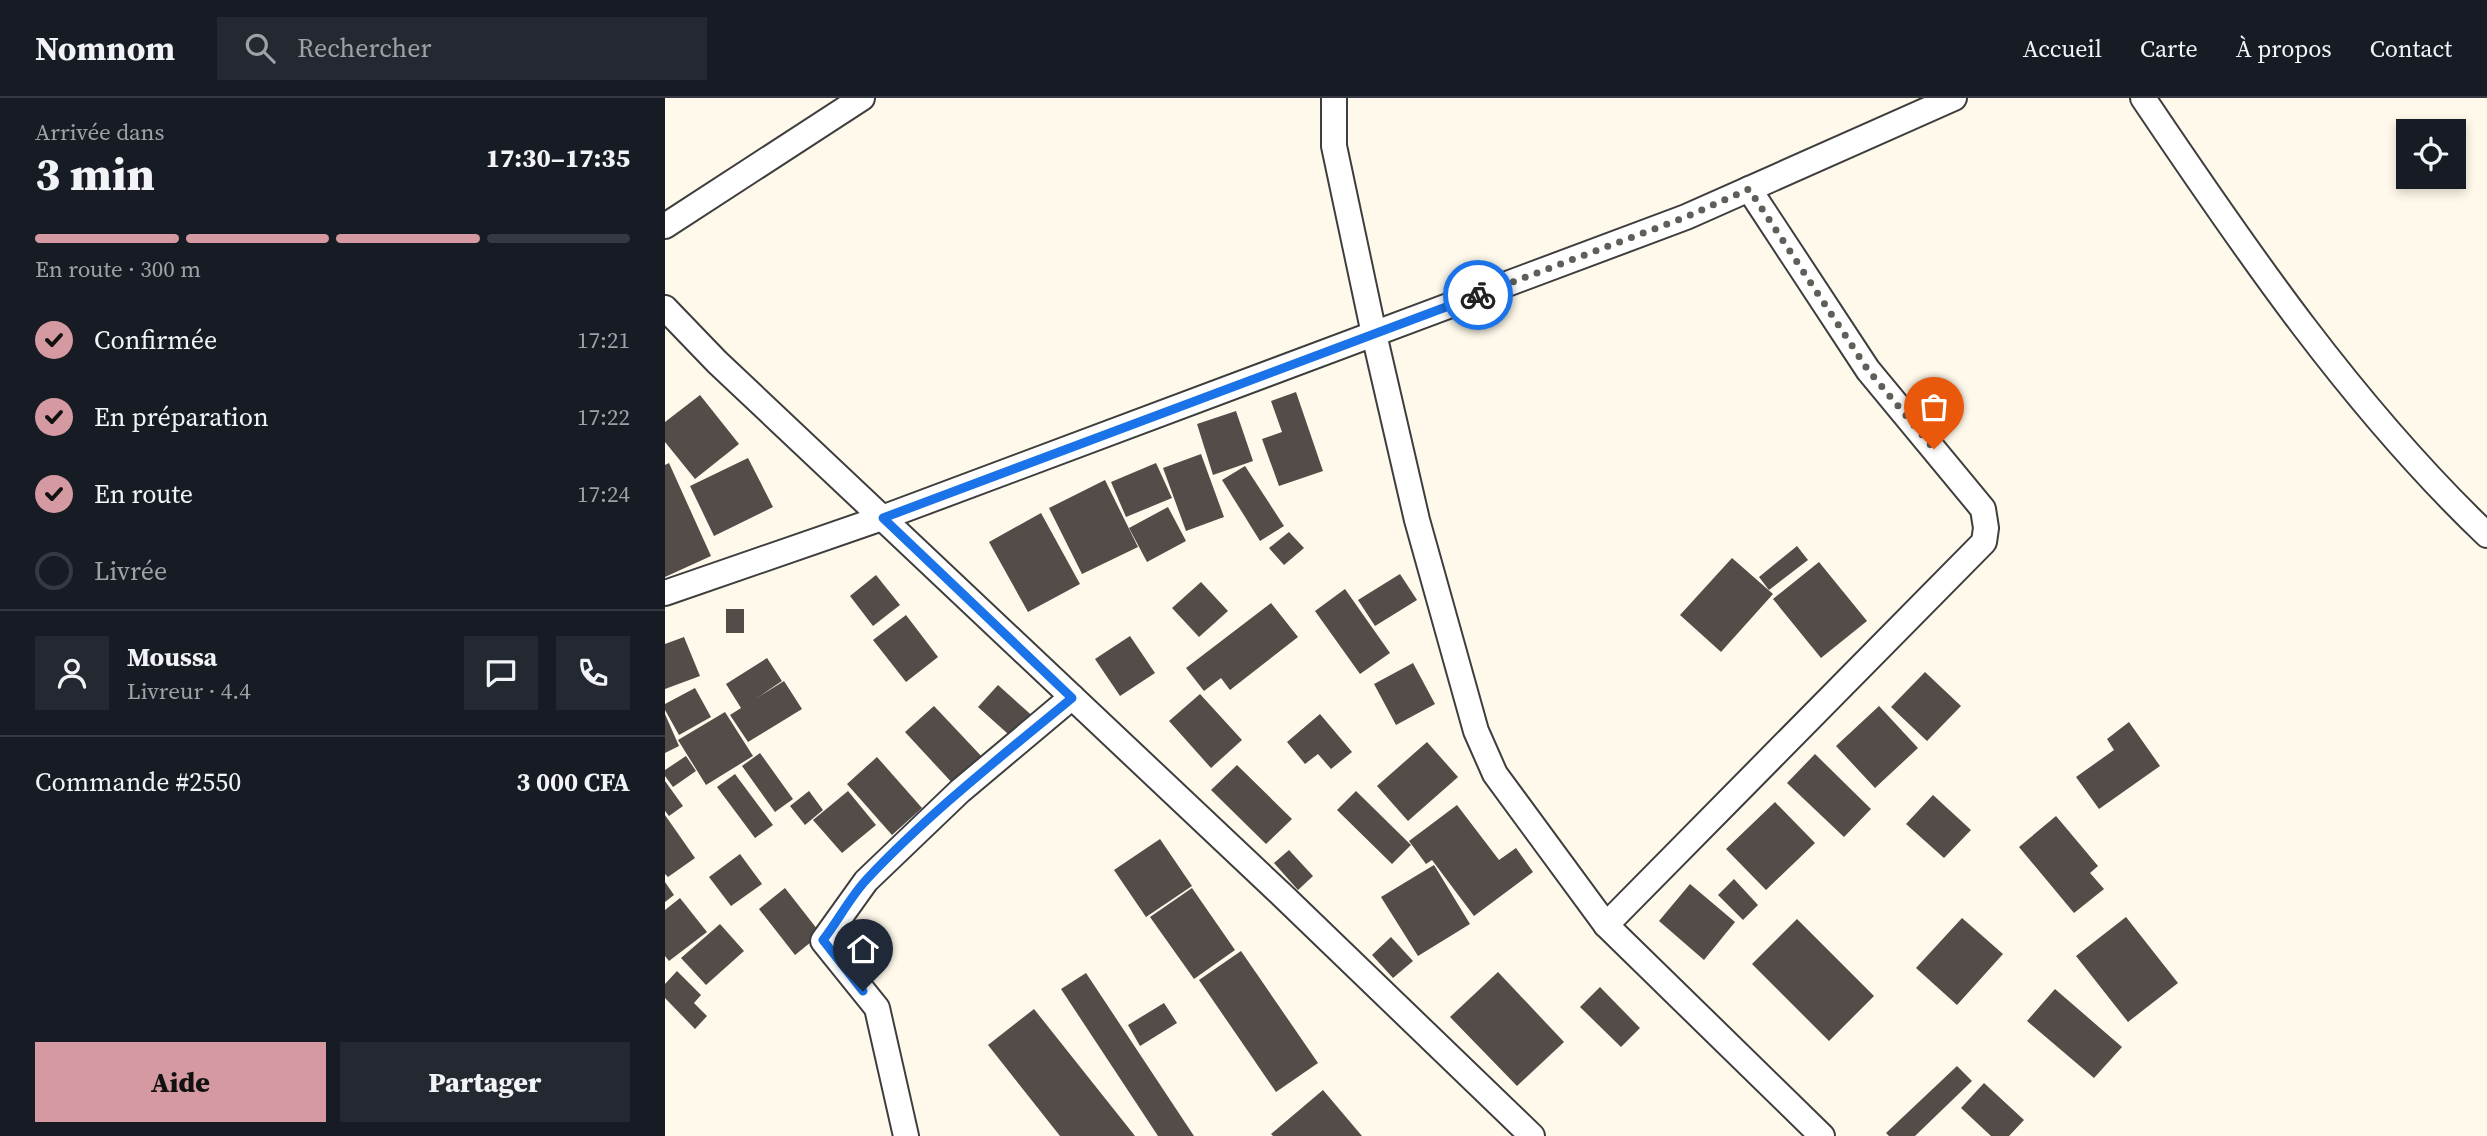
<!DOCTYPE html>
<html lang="fr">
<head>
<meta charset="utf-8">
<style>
  :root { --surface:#171b24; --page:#242831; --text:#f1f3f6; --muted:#9ea1a6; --line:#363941; --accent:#d599a1 }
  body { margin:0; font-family:"Source Serif 4",serif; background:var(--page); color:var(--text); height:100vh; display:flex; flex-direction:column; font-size:26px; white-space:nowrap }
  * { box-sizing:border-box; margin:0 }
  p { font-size:23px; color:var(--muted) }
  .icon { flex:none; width:38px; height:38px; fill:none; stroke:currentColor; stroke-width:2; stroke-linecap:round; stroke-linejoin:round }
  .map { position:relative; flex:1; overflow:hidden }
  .details { display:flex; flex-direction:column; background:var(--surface); width:665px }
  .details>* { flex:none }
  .controls { position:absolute; left:1731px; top:21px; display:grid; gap:14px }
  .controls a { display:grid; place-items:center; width:70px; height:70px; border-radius:0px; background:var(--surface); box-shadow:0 4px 10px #0003; font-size:35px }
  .pin { position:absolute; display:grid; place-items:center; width:60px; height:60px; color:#fff; margin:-72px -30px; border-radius:50% 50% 50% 0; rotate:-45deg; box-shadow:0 0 7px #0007 }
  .pin .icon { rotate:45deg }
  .courier { position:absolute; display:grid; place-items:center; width:70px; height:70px; margin:-35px; border:5px solid #1a73e8; border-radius:50%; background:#fff; color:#222; box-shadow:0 2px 9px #0007 }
  .overview em { font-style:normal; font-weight:800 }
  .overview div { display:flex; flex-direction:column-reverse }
  .overview { display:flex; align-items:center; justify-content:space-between; height:119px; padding:0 35px }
  h1 { font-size:46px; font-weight:800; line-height:52px }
  .bar { display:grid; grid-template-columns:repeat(4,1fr); gap:10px 7px; align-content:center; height:84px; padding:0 35px }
  .bar i { height:9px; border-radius:5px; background:var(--line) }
  .bar .active { background:var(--accent) }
  .bar p { grid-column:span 4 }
  .line { display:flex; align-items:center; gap:18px; padding:0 35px; border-top:2px solid var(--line) }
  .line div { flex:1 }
  .round { display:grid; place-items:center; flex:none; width:74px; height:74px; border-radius:0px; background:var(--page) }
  ol { padding:0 35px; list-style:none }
  li { display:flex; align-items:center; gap:21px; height:77px }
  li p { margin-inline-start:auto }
  li .icon { padding:7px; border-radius:50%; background:var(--accent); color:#111; stroke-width:4 }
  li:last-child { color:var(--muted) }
  li i { width:38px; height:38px; border:4px solid var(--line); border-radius:50% }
  .button { display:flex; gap:14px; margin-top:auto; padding:14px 35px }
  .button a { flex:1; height:80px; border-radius:0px; background:var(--accent); color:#111; font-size:28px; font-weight:800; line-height:80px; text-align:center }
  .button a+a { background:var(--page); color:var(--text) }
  header { display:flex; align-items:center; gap:42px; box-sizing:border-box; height:98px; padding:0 35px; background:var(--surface); border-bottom:2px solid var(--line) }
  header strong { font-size:33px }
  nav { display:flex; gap:38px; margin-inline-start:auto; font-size:24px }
  .search { width:490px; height:63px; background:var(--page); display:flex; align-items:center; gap:18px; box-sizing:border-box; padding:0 24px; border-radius:0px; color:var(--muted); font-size:26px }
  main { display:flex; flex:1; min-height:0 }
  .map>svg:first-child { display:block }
</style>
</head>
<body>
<header>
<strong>Nomnom</strong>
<div class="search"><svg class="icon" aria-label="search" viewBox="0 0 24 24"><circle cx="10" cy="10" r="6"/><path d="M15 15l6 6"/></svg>Rechercher</div>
<nav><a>Accueil</a><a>Carte</a><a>À propos</a><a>Contact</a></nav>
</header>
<main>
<section class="details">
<div class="overview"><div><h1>3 min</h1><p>Arrivée dans</p></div><em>17:30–17:35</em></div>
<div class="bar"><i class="active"></i><i class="active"></i><i class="active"></i><i></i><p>En route · 300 m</p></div>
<ol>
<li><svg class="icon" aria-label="check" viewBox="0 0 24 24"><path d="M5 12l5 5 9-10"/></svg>Confirmée<p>17:21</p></li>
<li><svg class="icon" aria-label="check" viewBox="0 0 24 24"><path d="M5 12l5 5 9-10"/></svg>En préparation<p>17:22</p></li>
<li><svg class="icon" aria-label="check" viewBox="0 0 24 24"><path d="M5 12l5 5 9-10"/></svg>En route<p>17:24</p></li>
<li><i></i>Livrée</li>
</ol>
<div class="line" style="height:126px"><a class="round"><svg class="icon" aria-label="person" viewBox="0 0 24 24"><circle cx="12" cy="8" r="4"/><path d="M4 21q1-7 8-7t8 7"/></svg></a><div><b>Moussa</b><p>Livreur · 4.4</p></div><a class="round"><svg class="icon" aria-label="chat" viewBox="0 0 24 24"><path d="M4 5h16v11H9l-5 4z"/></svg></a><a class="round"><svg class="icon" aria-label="phone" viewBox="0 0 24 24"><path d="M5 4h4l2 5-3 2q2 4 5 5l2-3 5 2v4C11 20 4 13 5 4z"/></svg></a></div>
<div class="line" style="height:91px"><div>Commande #2550</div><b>3 000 CFA</b></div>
<div class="button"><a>Aide</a><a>Partager</a></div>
</section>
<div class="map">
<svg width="1822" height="1038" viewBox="0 0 1822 1038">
  <rect width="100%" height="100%" fill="#fef9ea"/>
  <!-- building -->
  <g fill="#534c48">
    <path d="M631,294l27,79 -44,15 -17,-47 20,-7 -11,-31z"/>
    <path d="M35,297l39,49 -44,35 -30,-37v-20z"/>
    <path d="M571,313l17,50 -40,14 -16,-51z"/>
    <path d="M536,356l23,63 -38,14 -23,-63z"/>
    <path d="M83,360l25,49 -59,29 -24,-50z"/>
    <path d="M4,365l42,93 -46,21v-112z"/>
    <path d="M491,365l16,35 -46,19 -15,-35z"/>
    <path d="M580,368l39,60 -24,15 -38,-61z"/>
    <path d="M440,382l33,67 -56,27 -33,-66z"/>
    <path d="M503,409l18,34 -39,21 -18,-34z"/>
    <path d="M376,415l39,71 -52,28 -39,-70z"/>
    <path d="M624,434l15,16 -20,17 -15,-17z"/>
    <path d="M1132,448l11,14 -39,30 -10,-13z"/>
    <path d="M1067,460l41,36 -52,58 -41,-37z"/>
    <path d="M1154,464l48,59 -46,37 -48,-59z"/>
    <path d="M735,476l17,26 -42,26 -17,-26z"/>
    <path d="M211,477l24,30 -27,21 -23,-30z"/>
    <path d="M536,484l27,29 -29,26 -27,-29z"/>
    <path d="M680,491l45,64 -30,21 -45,-63z"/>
    <path d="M606,505l27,34 -68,53 -9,-12 -17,13 -18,-23z"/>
    <rect x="61" y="511" width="18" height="24"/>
    <path d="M241,517l32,42 -32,25 -33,-42z"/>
    <path d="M465,538l25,37 -35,23 -25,-37z"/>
    <path d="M19,539l16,39 -35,13v-45z"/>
    <path d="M102,560l15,23 -25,17 27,-17 18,28 -54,33 -18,-27 11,-7 -15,-24z"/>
    <path d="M748,565l22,41 -39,21 -22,-41z"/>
    <path d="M1260,574l36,34 -34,35 -36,-34z"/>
    <path d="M333,587l39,35 -20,22 -39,-35z"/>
    <path d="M30,590l16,29 -32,18 -14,-25v-6z"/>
    <path d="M535,596l42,46 -31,28 -42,-47z"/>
    <path d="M269,608l50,53 -29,27 -50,-54z"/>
    <path d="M1214,608l39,42 -43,40 -39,-42z"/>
    <path d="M60,614l28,44 -47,29 -28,-45z"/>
    <path d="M0,616l14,32 -14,7z"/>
    <path d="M655,616l32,38 -21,17 -13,-15 -13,10 -18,-22z"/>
    <path d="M1464,624l31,44 -61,43 -23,-32 38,-27 -7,-11z"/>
    <path d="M762,644l31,35 -50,44 -31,-35z"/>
    <path d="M95,655l33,46 -18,13 -33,-46z"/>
    <path d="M1150,656l56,55 -27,28 -57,-54z"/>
    <path d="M21,658l10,15 -23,16 -8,-11v-6z"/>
    <path d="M212,659l45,51 -30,27 -45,-51z"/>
    <path d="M572,667l55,54 -26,25 -55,-54z"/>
    <path d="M70,676l38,51 -18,13 -38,-51z"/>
    <path d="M0,683l18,25 -14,10 -4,-5z"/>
    <path d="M144,693l14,19 -18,15 -15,-19z"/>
    <path d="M183,693l28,34 -34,28 -29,-33z"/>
    <path d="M691,693l55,54 -19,19 -55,-54z"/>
    <path d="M1268,697l38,35 -27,28 -38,-34z"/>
    <path d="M1110,704l40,41 -49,47 -40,-41z"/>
    <path d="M792,707l42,55 17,-12 17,24 -59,44 -42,-56 -6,4 -17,-23z"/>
    <path d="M0,717l30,43 -27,19 -3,-3z"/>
    <path d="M1391,718l42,50 -8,7 14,16 -30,24 -55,-66z"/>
    <path d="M495,741l32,47 -46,31 -32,-47z"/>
    <path d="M624,752l24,26 -15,14 -24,-27z"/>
    <path d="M75,756l22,30 -31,22 -22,-29z"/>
    <path d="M769,767l36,59 -52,32 -37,-59z"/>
    <path d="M1069,781l24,26 -15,15 -25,-25z"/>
    <path d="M0,784l9,13 -9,7z"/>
    <path d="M1025,786l45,38 -31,38 -45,-39z"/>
    <path d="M120,790l36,46 -26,21 -36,-46z"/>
    <path d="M527,790l43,62 -41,29 -44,-62z"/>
    <path d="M15,800l27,34 -38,29 -4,-5v-46z"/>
    <path d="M1461,819l52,66 -50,39 -52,-66z"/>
    <path d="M1297,820l41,36 -46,51 -41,-37z"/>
    <path d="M1132,821l77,77 -45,45 -77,-77z"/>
    <path d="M55,826l24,27 -38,34 -25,-27z"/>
    <path d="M726,839l22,24 -20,17 -21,-23z"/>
    <path d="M576,853l77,112 -42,29 -77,-112z"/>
    <path d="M12,873l24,24 -7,8 13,13 -12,13 -30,-31v-14z"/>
    <path d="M833,874l66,70 -47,44 -67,-69z"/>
    <path d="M421,875l108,163h-36l-97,-147z"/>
    <path d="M935,889l40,41 -19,19 -41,-40z"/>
    <path d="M1390,891l67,58 -28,31 -67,-57z"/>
    <path d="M499,905l13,20 -37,23 -12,-21z"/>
    <path d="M369,911l101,127h-75l-72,-91z"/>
    <path d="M1292,968l15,15 -57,55h-26l-3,-3z"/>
    <path d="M1319,985l40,37 -15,16h-18l-30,-28z"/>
    <path d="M658,992l39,46h-89l-2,-2z"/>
  </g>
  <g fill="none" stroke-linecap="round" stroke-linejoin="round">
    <defs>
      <g id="minor">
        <path d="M669,0v48l40,188 43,186 59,211 19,43 111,151 216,211"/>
        <path d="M1478,0c103,153 210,309 344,437"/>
        <path d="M0,128l197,-128"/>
        <path d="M0,210l52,54 564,532 251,242"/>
        <path d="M0,495l217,-75 804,-301 268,-119"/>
        <path d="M941,827l378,-383 2,-14 -3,-19 -115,-139 -119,-181"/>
        <path d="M241,1038l-29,-128 -54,-67 43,-60 94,-90 112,-94"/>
      </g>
    </defs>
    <!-- minor casing -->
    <use href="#minor" stroke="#3e3e3e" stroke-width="28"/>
    <!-- minor -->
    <use href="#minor" stroke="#fff" stroke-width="24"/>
  </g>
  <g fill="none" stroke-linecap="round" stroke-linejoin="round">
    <!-- done -->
    <path stroke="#605e59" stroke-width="7" stroke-dasharray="0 12.6" d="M813,197l208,-78 63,-28 119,181 66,79"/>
    <!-- route -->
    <path stroke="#1a73e8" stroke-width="9" d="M198,893l-40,-51c15,-19 27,-43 44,-61 62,-66 135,-123 205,-181l-189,-180 595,-223"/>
  </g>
</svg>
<div class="controls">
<a><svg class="icon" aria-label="locate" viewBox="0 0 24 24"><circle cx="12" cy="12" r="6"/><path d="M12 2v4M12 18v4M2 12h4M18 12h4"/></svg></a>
</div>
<div class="pin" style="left:1269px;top:351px;background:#ea580c"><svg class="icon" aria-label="bag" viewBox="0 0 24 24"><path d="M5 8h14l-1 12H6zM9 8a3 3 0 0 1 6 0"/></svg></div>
<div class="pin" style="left:198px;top:893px;background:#1f2937"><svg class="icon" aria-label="home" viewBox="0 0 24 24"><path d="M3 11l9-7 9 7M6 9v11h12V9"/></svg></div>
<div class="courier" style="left:813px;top:197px"><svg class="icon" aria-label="bike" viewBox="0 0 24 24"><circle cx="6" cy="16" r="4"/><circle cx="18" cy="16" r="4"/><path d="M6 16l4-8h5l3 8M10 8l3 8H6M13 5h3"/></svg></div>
</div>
</main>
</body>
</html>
